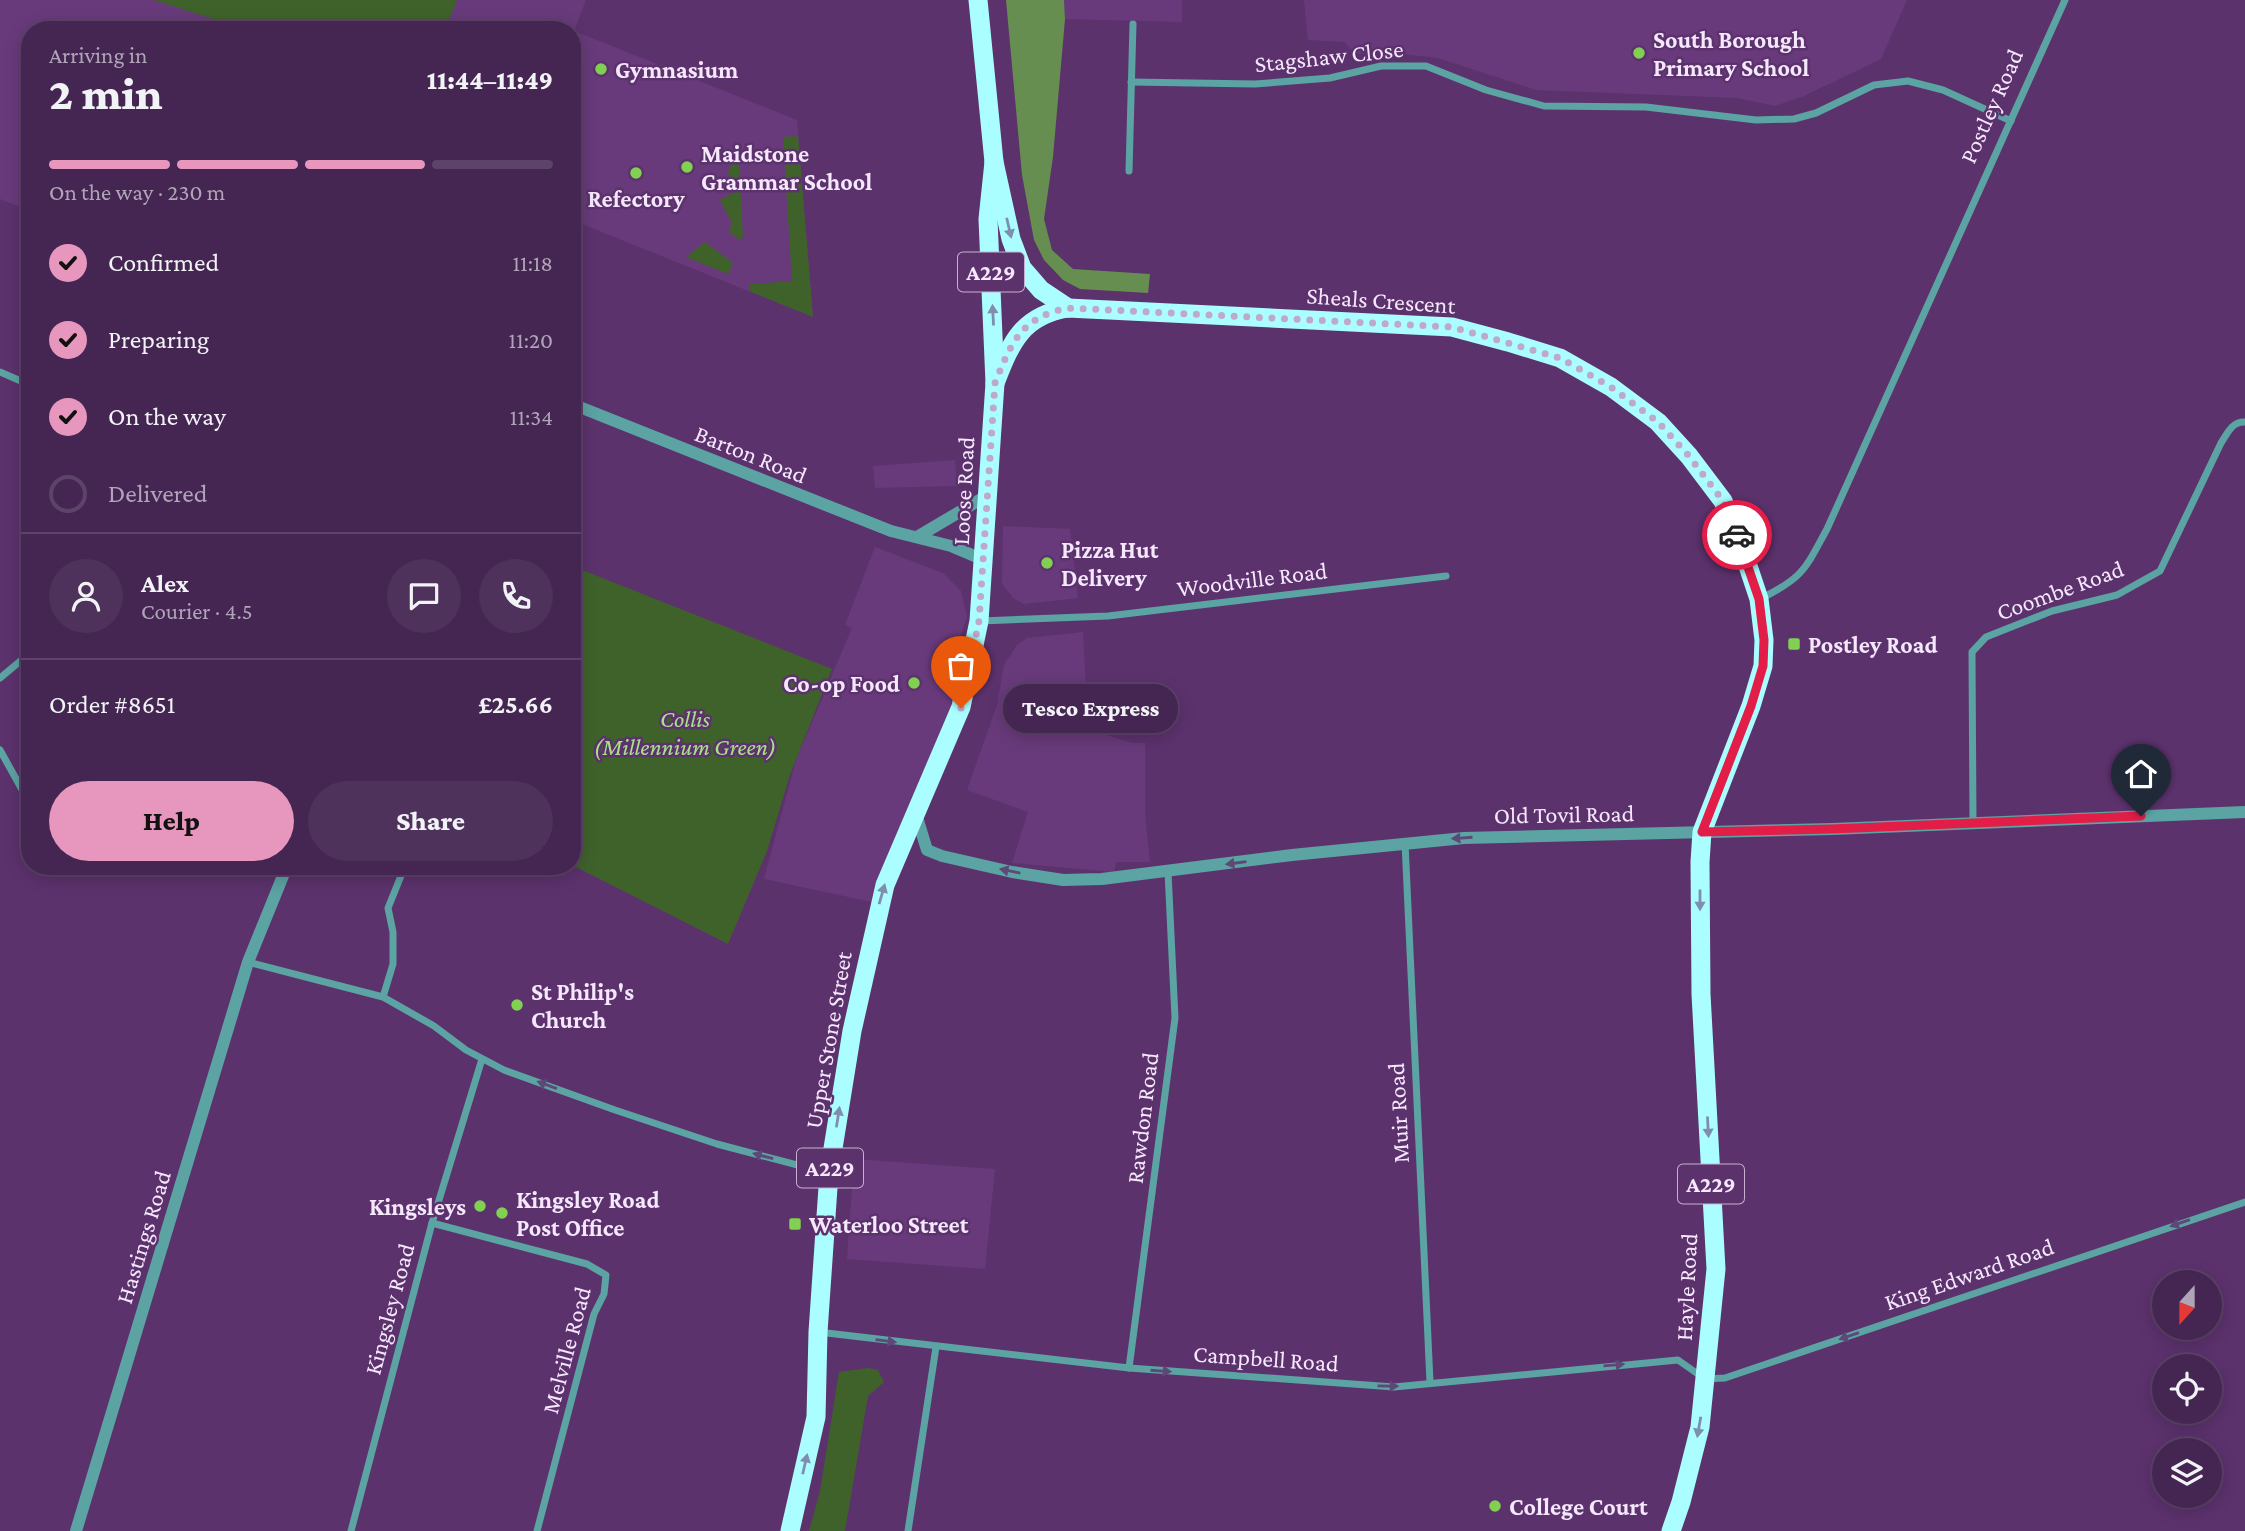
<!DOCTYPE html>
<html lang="en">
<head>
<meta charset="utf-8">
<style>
  :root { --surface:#452652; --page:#4f325c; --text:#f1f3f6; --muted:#b0a5b8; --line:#5d4369; --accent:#e797bd }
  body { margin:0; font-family:"Crimson Pro",serif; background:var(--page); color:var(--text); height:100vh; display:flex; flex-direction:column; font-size:26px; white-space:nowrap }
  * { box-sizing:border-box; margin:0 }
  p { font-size:23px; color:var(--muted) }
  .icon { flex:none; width:38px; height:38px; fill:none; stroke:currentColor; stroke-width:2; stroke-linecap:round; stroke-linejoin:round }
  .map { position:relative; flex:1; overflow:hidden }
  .side { position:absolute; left:21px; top:21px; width:560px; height:854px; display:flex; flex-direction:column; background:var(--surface); border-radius:28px; box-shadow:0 4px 18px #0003,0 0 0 2px var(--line) }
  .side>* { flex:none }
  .needle { width:46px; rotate:201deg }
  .fabs { position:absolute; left:2152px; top:1270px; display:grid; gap:14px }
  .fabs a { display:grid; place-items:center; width:70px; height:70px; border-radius:50%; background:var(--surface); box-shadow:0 4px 18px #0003,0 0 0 2px var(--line); font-size:35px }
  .pin { position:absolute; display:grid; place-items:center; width:60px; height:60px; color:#fff; margin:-72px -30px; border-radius:50% 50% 50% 0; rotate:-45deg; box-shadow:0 0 7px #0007 }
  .pin .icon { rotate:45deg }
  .courier { position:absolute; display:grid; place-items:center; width:70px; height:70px; margin:-35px; border:5px solid #e11d48; border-radius:50%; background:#fff; color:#222; box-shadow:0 2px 9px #0007 }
  .bubble { position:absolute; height:49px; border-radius:24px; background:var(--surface); box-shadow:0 4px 18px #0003,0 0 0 2px var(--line); font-size:23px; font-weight:800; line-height:49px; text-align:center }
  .head em { font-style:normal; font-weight:800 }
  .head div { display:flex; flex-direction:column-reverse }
  .head { display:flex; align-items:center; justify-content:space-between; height:119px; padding:0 28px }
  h1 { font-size:46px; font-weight:800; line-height:52px }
  .bar { display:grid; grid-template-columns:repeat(4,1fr); gap:10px 7px; align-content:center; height:84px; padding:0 28px }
  .bar i { height:9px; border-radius:5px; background:var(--line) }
  .bar .active { background:var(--accent) }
  .bar p { grid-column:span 4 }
  .line { display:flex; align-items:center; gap:18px; padding:0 28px; border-top:2px solid var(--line) }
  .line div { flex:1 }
  .round { display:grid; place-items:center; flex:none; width:74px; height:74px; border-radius:37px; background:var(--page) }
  ol { padding:0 28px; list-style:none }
  li { display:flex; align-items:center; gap:21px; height:77px }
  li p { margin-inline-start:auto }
  li .icon { padding:7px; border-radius:50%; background:var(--accent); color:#111; stroke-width:4 }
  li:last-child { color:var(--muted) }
  li i { width:38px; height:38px; border:4px solid var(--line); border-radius:50% }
  .primary-button { display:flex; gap:14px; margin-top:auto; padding:14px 28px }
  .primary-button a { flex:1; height:80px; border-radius:42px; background:var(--accent); color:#111; font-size:28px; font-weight:800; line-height:80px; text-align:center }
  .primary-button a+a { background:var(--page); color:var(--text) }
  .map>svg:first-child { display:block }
</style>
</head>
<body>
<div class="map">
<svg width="2245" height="1531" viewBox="0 0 2245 1531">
  <rect width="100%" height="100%" fill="#5c326d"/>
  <!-- built -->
  <g fill="#683a7b">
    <path d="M0,0h586l-12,31 223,89 16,197 -241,-97v-190h-542v181l-30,-12z"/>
    <path d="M1064,0h118v22l-117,-3z"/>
    <path d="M1304,0h603l-26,59 -77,37 -29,10 -38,-8 -201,-8 -98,-32 -52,-6 -30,2 -12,-12 -36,-2z"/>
    <path d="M955,460l2,26 -82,2 -2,-22z"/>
    <path d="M1003,526l67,3 8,69 -54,6 -11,-6 -11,-15z"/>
    <path d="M875,547l68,26 18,18 6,26 -13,37 13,7 -13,50 -82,191 -108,-23 32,-119 56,-132 -7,-3z"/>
    <path d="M1083,632l5,97 44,14h13v72l5,47h-34l-2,10 -102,-9 16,-51 -61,-22 30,-85 7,-40 13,-20 10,-7z"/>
    <path d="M854,1159l141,10 -10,100 -138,-10z"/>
  </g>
  <!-- green -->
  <g fill="#3f622b">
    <path d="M154,0h303l-12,30h-236l4,-11z"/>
    <path d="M798,136l15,181 -64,-26 1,-7 42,-3 -9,-144z"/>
    <path d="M738,145l5,91 -3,4 -11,-8 3,-9 -12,-23 16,-9 -8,-18z"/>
    <path d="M705,242l28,21 -5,11 -42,-17z"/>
    <path d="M572,566l260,103 -42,106 -23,76 -39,93 -156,-79z"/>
    <path d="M868,1368l10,2 6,12 -16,14 -23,135h-36l11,-40 19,-119z"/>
  </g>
  <!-- forest -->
  <path fill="#658e50" d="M1006,0h58l1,19 -12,138 -9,62 8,31 21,19 77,5 -2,19 -68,-4 -17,-9 -19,-20 -10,-20 -12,-65z"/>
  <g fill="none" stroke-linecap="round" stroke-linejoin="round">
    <!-- minor -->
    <g stroke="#5ca3a3" stroke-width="7">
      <path d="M1131,82l124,2 75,-6 51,-12h45l60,24 58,16 102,1 110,13 38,-1 22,-6 58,-28 34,-4 35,9 68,31"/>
      <path d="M1129,171l4,-147"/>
      <path d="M0,372l30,13"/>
      <path d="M30,588l-3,6 3,14"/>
      <path d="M1762,598c42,-21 43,-29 65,-69l238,-529"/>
      <path d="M980,621l128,-5 338,-40"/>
      <path d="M0,678l30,-25"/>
      <path d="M0,750l25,45"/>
      <path d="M1973,823l-1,-171 14,-15 66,-26 65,-16 43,-24 61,-128c6,-9 11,-22 24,-21"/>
      <path d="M1405,843l25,539"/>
      <path d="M248,962l135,35 51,29 32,24 38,20 111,40 102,34 111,29"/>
      <path d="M383,997l10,-33v-32l-5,-24 17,-42"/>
      <path d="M432,1223l155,41 19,11 -2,19 -10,20 -57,217"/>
      <path d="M818,1332l311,36 265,19 284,-27 27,19 20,-1 520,-176"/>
      <path d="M1129,1368l46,-350 -7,-146"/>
      <path d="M351,1531l81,-308 50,-164"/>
      <path d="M908,1531l28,-184"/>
    </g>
    <!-- tertiary -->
    <g stroke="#5ca3a3" stroke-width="12">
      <path d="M572,404l319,127 60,15 33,14"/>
      <path d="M917,537l71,-42"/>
      <path d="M916,814l11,36 15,6 70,16 51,8 39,-1 190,-24 172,-17 368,-9 413,-17"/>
      <path d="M76,1531l172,-569 39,-96"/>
    </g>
    <!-- trunk -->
    <g stroke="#aafeff" stroke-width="19">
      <path d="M978,0l16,162 17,77 11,29 19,22 27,18"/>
      <path d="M995,383c16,-40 26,-67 73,-75l384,19 56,15 52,16 51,29 47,35 31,34 34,45 17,41 19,57 5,41 -1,26 -12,40 -49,126 -2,30 1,132 15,275 -16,158 -19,75 -10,29"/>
      <path d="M790,1531l26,-114 2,-85 11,-159 23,-142 33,-146 76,-178 18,-86 16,-238 -7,-164 6,-57"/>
    </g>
  </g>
  <!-- one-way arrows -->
  <defs><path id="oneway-solid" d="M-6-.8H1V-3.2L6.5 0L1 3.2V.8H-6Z" transform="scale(1.75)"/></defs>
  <g fill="#7f8eaf">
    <use href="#oneway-solid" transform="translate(1009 228) rotate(77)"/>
    <use href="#oneway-solid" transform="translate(993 315) rotate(-93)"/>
    <use href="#oneway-solid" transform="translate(882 894) rotate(-74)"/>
    <use href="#oneway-solid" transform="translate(1700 900) rotate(90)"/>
    <use href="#oneway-solid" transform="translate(838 1117) rotate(-81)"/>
    <use href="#oneway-solid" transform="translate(1708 1127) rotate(87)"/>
    <use href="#oneway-solid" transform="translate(1699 1427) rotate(100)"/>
    <use href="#oneway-solid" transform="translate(805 1464) rotate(-77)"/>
  </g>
  <g fill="#5c4978">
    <use href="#oneway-solid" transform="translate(1462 838) rotate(176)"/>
    <use href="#oneway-solid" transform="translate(1236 863) rotate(172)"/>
    <use href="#oneway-solid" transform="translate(1010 871) rotate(-169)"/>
    <use href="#oneway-solid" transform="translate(547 1085) rotate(-160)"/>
    <use href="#oneway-solid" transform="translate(763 1156) rotate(-165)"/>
    <use href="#oneway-solid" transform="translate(2180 1223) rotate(161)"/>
    <use href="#oneway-solid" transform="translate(1849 1336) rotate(161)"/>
    <use href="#oneway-solid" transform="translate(886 1341) rotate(7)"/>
    <use href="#oneway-solid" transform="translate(1614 1365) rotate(-5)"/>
    <use href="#oneway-solid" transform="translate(1161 1371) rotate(4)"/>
    <use href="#oneway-solid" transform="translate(1388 1386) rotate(1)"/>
  </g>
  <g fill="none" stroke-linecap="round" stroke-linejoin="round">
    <!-- done -->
    <path stroke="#bfa8ca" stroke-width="7" stroke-dasharray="0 12.6" d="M961,708l18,-87 16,-238c16,-40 26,-66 73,-75l384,19 108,31 51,29 47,35 31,34 34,45 14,34"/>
    <!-- route -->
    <path stroke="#e11d48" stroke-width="9" d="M1737,535l22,64 5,41 -1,26 -12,40 -49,126 130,-3 309,-13"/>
  </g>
  <!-- markers -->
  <g fill="#81d051" stroke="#5c326d" stroke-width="2.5">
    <circle cx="1639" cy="53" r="7"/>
    <circle cx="601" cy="69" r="7"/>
    <circle cx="687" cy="167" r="7"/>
    <circle cx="636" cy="173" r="7"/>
    <circle cx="1047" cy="563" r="7"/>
    <rect x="1787" y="637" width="14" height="14" rx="3.5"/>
    <circle cx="914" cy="683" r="7"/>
    <circle cx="517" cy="1005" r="7"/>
    <circle cx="480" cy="1206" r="7"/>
    <circle cx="502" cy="1213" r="7"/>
    <rect x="788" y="1217" width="14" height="14" rx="3.5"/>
    <circle cx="1495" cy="1506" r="7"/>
  </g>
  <g text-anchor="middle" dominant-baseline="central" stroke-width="5" stroke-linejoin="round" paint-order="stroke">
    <!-- shield labels -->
    <g fill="#5c326d" stroke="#c7b1d1" stroke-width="2">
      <rect x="958" y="252.5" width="66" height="39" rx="5"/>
      <rect x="797" y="1148.5" width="66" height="39" rx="5"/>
      <rect x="1678" y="1164.5" width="66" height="39" rx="5"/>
    </g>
    <g font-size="23" font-weight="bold" fill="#f5e7fc">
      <text x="991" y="272">A229</text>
      <text x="830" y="1168">A229</text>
      <text x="1711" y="1184">A229</text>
    </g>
    <!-- poi labels -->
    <g font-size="24" font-weight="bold" fill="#f5e7fc" stroke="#5c326d" text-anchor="start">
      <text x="1653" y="39">South Borough<tspan x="1653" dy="28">Primary School</tspan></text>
      <text x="615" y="69">Gymnasium</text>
      <text x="701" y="153">Maidstone<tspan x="701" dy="28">Grammar School</tspan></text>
      <text x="636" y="198" text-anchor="middle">Refectory</text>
      <text x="1061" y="549">Pizza Hut<tspan x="1061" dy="28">Delivery</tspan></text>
      <text x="1808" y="644">Postley Road</text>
      <text x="900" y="683" text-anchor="end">Co-op Food</text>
      <text x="531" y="991">St Philip's<tspan x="531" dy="28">Church</tspan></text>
      <text x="516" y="1199">Kingsley Road<tspan x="516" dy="28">Post Office</tspan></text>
      <text x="466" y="1206" text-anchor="end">Kingsleys</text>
      <text x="809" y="1224">Waterloo Street</text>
      <text x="1509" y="1506">College Court</text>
    </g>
    <!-- street labels -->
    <g font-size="24" fill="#f5e7fc" stroke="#5c326d">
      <text transform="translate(1329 56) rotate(-6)">Stagshaw Close</text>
      <text transform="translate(1991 106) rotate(-66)">Postley Road</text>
      <text transform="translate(1381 300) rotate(4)">Sheals Crescent</text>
      <text transform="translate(751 454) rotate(22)">Barton Road</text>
      <text transform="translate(963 491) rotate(-87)">Loose Road</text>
      <text transform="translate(1252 579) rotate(-7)">Woodville Road</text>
      <text transform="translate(2060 590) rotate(-20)">Coombe Road</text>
      <text transform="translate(1564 814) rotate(-1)">Old Tovil Road</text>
      <text transform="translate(828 1040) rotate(-80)">Upper Stone Street</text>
      <text transform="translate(1398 1113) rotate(-93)">Muir Road</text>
      <text transform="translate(1142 1118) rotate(-83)">Rawdon Road</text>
      <text transform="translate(143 1237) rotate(-73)">Hastings Road</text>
      <text transform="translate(1969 1274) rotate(-19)">King Edward Road</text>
      <text transform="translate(1686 1287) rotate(-87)">Hayle Road</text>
      <text transform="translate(389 1309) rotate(-75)">Kingsley Road</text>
      <text transform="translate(566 1350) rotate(-75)">Melville Road</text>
      <text transform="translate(1266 1358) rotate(4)">Campbell Road</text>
    </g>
    <!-- park labels -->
    <g font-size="24" font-style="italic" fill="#a8e18a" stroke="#5c326d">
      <text x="685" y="718">Collis<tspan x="685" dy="28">(Millennium Green)</tspan></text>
    </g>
  </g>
</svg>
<div class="fabs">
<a><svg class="needle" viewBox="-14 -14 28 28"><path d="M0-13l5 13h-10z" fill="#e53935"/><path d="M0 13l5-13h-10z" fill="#b0a5b8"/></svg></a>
<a><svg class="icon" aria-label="locate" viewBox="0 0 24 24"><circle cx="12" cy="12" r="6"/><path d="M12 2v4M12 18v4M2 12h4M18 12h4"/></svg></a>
<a><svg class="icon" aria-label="layers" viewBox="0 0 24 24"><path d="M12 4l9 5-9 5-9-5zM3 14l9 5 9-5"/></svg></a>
</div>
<div class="pin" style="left:961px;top:708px;background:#ea580c"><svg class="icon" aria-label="bag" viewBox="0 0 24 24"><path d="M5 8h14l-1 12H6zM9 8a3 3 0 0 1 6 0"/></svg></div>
<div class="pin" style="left:2141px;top:816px;background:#1f2937"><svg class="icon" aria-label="home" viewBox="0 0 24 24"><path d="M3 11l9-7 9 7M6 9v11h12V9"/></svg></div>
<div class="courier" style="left:1737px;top:535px"><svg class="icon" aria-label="car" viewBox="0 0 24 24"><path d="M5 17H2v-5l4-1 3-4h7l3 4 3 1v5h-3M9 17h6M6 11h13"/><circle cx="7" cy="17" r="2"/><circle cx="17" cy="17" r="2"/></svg></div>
<div class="bubble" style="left:1003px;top:684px;width:175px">Tesco Express</div>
<section class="side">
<div class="head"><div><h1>2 min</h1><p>Arriving in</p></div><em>11:44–11:49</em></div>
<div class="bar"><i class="active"></i><i class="active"></i><i class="active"></i><i></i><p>On the way · 230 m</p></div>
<ol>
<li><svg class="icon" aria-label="check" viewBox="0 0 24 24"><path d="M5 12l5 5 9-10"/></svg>Confirmed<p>11:18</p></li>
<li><svg class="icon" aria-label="check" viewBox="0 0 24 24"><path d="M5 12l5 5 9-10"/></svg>Preparing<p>11:20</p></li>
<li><svg class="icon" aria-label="check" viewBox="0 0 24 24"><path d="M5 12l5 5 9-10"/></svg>On the way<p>11:34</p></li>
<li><i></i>Delivered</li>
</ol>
<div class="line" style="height:126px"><a class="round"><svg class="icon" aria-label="person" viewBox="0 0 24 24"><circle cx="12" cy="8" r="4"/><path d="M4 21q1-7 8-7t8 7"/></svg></a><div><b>Alex</b><p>Courier · 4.5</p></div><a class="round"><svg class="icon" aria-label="chat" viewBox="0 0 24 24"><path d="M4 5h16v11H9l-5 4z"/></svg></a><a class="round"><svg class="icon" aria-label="phone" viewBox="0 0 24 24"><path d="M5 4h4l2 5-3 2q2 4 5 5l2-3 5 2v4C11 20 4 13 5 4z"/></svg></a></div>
<div class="line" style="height:91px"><div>Order #8651</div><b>£25.66</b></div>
<div class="primary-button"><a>Help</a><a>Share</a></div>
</section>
</div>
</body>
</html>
